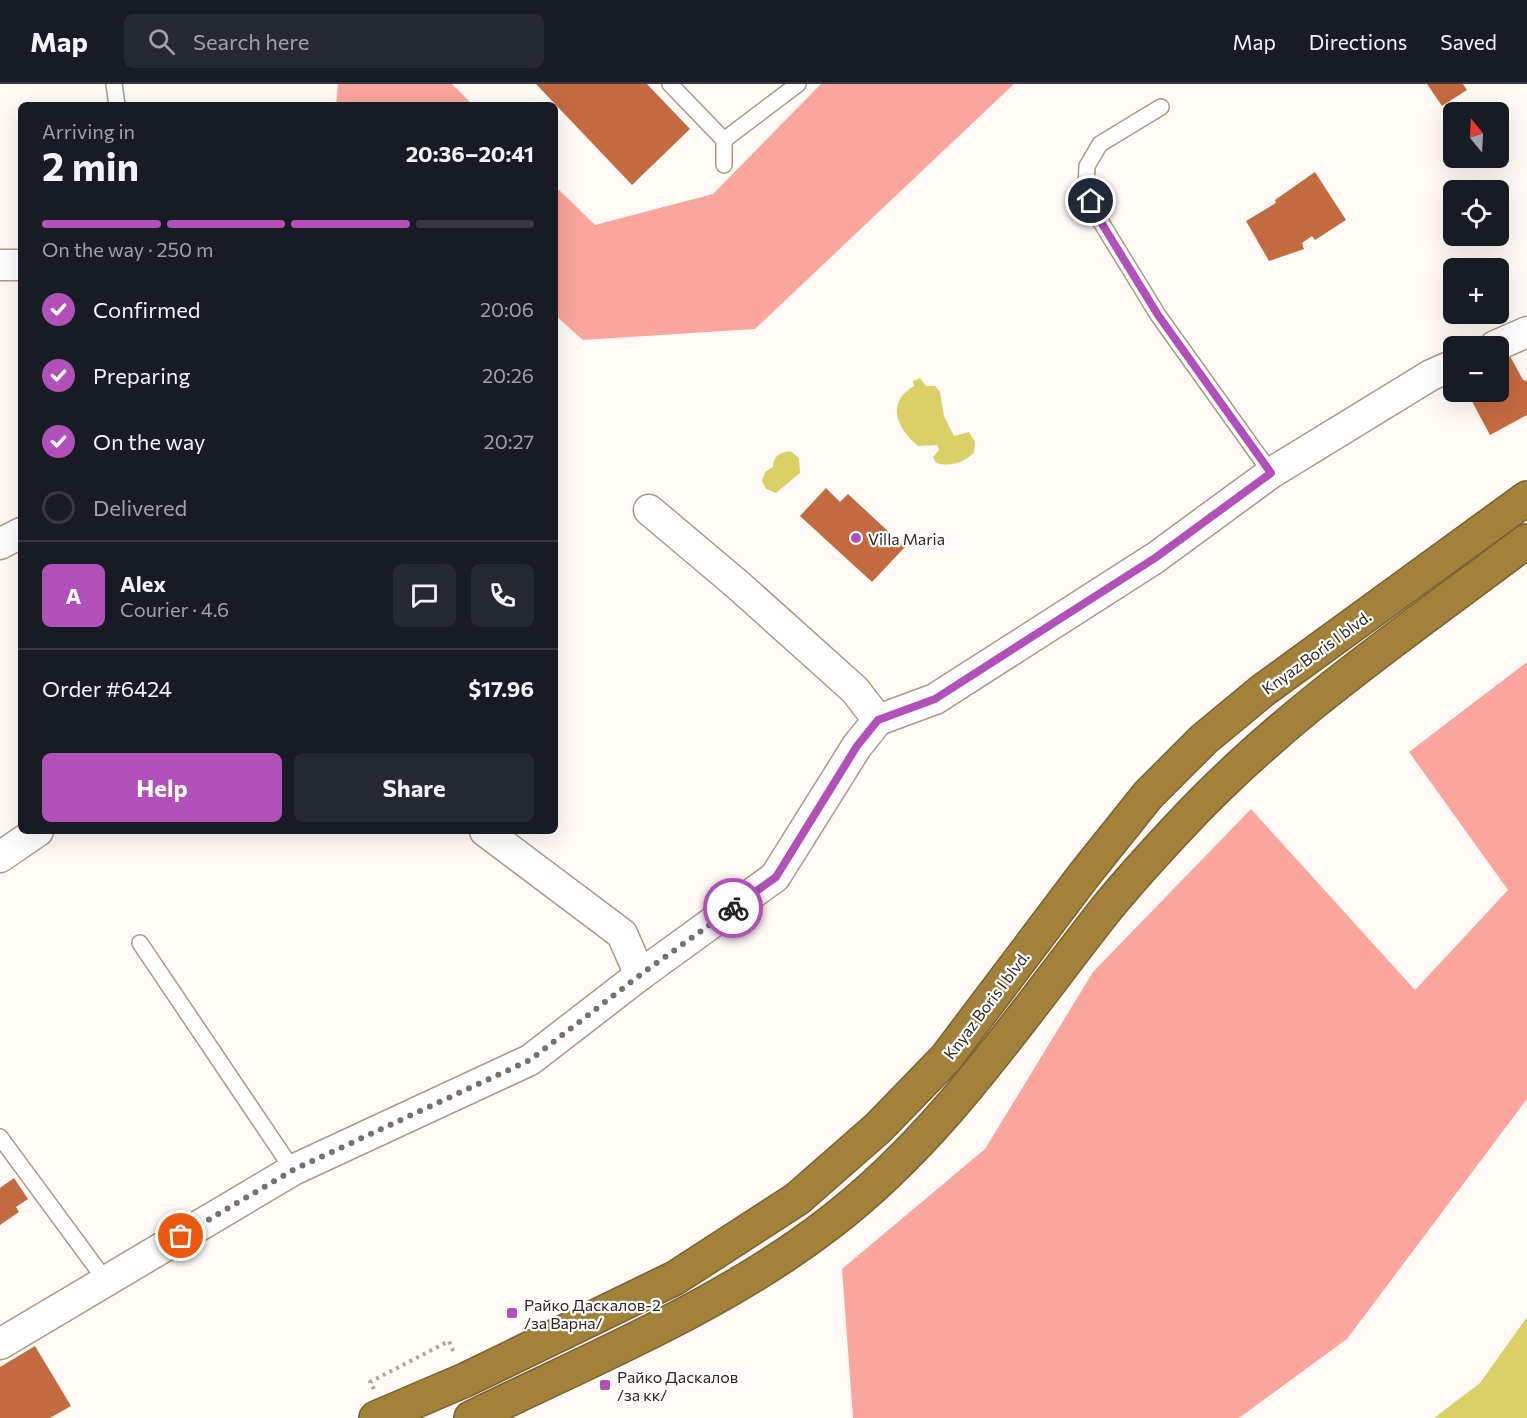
<!DOCTYPE html>
<html lang="en">
<head>
<meta charset="utf-8">
<style>
  :root { --surface:#171b24; --page:#242831; --text:#f1f3f6; --muted:#9ea1a6; --line:#363941; --accent:#b150b8 }
  body { margin:0; font-family:Commissioner,sans-serif; background:var(--page); color:var(--text); height:100vh; display:flex; flex-direction:column; font-size:22px; white-space:nowrap }
  * { box-sizing:border-box; margin:0 }
  p { font-size:20px; color:var(--muted) }
  .icon { flex:none; width:33px; height:33px; fill:none; stroke:currentColor; stroke-width:2; stroke-linecap:round; stroke-linejoin:round }
  .map { position:relative; flex:1; overflow:hidden }
  .panel { position:absolute; left:18px; top:18px; width:540px; height:732px; display:flex; flex-direction:column; background:var(--surface); border-radius:9px; box-shadow:0 6px 24px #0002 }
  .panel>* { flex:none }
  .needle { width:39px; rotate:342deg }
  .fabs { position:absolute; left:1443px; top:18px; display:grid; gap:12px }
  .fabs a { display:grid; place-items:center; width:66px; height:66px; border-radius:9px; background:var(--surface); box-shadow:0 6px 24px #0002; font-size:30px }
  .pin { position:absolute; display:grid; place-items:center; width:51px; height:51px; color:#fff; margin:-26px; border:3px solid #fff; border-radius:50%; box-shadow:0 2px 6px #0007 }
  .courier { position:absolute; display:grid; place-items:center; width:60px; height:60px; margin:-30px; border:4px solid #b150b8; border-radius:50%; background:#fff; color:#222; box-shadow:0 2px 8px #0007 }
  .headline em { font-style:normal; font-weight:700 }
  .headline div { display:flex; flex-direction:column-reverse }
  .headline { display:flex; align-items:center; justify-content:space-between; height:102px; padding:0 24px }
  h1 { font-size:39px; font-weight:700; line-height:45px }
  .bar { display:grid; grid-template-columns:repeat(4,1fr); gap:9px 6px; align-content:center; height:72px; padding:0 24px }
  .bar i { height:8px; border-radius:4px; background:var(--line) }
  .bar .on { background:var(--accent) }
  .bar p { grid-column:span 4 }
  .line { display:flex; align-items:center; gap:15px; padding:0 24px; border-top:2px solid var(--line) }
  .line div { flex:1 }
  .round { display:grid; place-items:center; flex:none; width:63px; height:63px; border-radius:9px; background:var(--page) }
  ol { padding:0 24px; list-style:none }
  li { display:flex; align-items:center; gap:18px; height:66px }
  li p { margin-inline-start:auto }
  li .icon { padding:6px; border-radius:50%; background:var(--accent); color:#fff; stroke-width:4 }
  li:last-child { color:var(--muted) }
  li i { width:33px; height:33px; border:3px solid var(--line); border-radius:50% }
  .action { display:flex; gap:12px; margin-top:auto; padding:12px 24px }
  .action a { flex:1; height:69px; border-radius:9px; background:var(--accent); color:#fff; font-size:24px; font-weight:700; line-height:69px; text-align:center }
  .action a+a { background:var(--page); color:var(--text) }
  header { display:flex; align-items:center; gap:36px; box-sizing:border-box; height:84px; padding:0 30px; background:var(--surface); border-bottom:2px solid var(--line) }
  header strong { font-size:28px }
  nav { display:flex; gap:33px; margin-inline-start:auto; font-size:21px }
  .search { width:420px; height:54px; background:var(--page); display:flex; align-items:center; gap:15px; box-sizing:border-box; padding:0 21px; border-radius:9px; color:var(--muted); font-size:22px }
  .map>svg:first-child { display:block }
</style>
</head>
<body>
<header>
<strong>Map</strong>
<div class="search"><svg class="icon" aria-label="search" viewBox="0 0 24 24"><circle cx="10" cy="10" r="6"/><path d="M15 15l6 6"/></svg>Search here</div>
<nav><a>Map</a><a>Directions</a><a>Saved</a></nav>
</header>
<div class="map">
<svg width="1527" height="1334" viewBox="0 0 1527 1334">
  <rect width="100%" height="100%" fill="#fffaf5"/>
  <!-- forest -->
  <g fill="#faa59e">
    <path d="M338,0h114l21,21h-137z"/>
    <path d="M821,0h193l-259,245 -172,11 -28,-25v-129l40,39 118,-31z"/>
    <path d="M1527,578v437l-180,240 -108,79h-386l-11,-149 143,-120 108,-177 158,-163 164,181 93,-100 -99,-138z"/>
  </g>
  <!-- water -->
  <g fill="#dad065">
    <path d="M920,294l6,8h9l5,6 4,24 10,20 15,-4 6,10 -1,11c-12,10 -22,14 -38,10l-3,-6 6,-7 -2,-5 -19,1c-21,-18 -33,-43 -4,-60l-1,-5z"/>
    <path d="M790,367l9,7 1,15 -24,20 -10,-4 -4,-8 3,-9 8,-5c1,-12 6,-14 17,-16z"/>
    <path d="M1527,1233v101h-93l46,-35z"/>
  </g>
  <!-- building -->
  <g fill="#c46a40">
    <path d="M536,0h111l43,45 -58,56z"/>
    <path d="M1427,0h36l4,6 -25,16z"/>
    <path d="M1315,88l31,48 -31,20 -3,-4 -10,7 2,6 -35,12 -23,-40 30,-18 -1,-3z"/>
    <path d="M1510,272l13,24 4,1v34l-37,20 -23,-43h31v-30z"/>
    <path d="M826,404l14,14 8,-8 57,53 -33,35 -72,-66z"/>
    <path d="M14,1094l14,21 -12,8 3,5 -19,13v-37z"/>
    <path d="M35,1262l36,60 -21,12h-50v-51z"/>
  </g>
  <g fill="none" stroke-linecap="round" stroke-linejoin="round">
    <defs>
      <g id="lane">
        <path d="M114,0l3,21"/>
        <path d="M670,0l54,56v25"/>
        <path d="M1161,23l-61,37 -13,22 -1,22 10,26 62,101 113,158"/>
        <path d="M724,56l74,-56"/>
        <path d="M140,859l153,227"/>
        <path d="M0,1053l106,144"/>
      </g>
      <g id="street">
        <path d="M0,181h21"/>
        <path d="M1495,262l32,-14"/>
        <path d="M649,426l89,75 117,105 23,30"/>
        <path d="M0,460l21,-11"/>
        <path d="M485,747l137,103 18,41"/>
        <path d="M0,773l38,-26"/>
        <path d="M0,1260l293,-174 237,-110 110,-85 135,-98 82,-131 21,-26 57,-21 220,-141 116,-85 160,-98 23,-10"/>
      </g>
      <g id="highway">
        <path d="M376,1334l89,-38 210,-102 122,-79 81,-71 68,-70 138,-183 64,-80 56,-56 58,-48 265,-193"/>
        <path d="M471,1334c120,-59 249,-111 356,-193 110,-83 188,-200 272,-307 24,-31 52,-61 78,-89 103,-112 229,-197 350,-288"/>
      </g>
    </defs>
    <!-- lane casing -->
    <use href="#lane" stroke="#af9883" stroke-width="18"/>
    <!-- street casing -->
    <use href="#street" stroke="#af9883" stroke-width="33"/>
    <!-- highway casing -->
    <use href="#highway" stroke="#7a6130" stroke-width="36"/>
    <!-- path -->
    <path stroke="#aca69f" stroke-width="4" stroke-dasharray="3 4.5" stroke-linecap="butt" d="M374,1305l-4,-7 79,-41 5,12"/>
    <!-- lane -->
    <use href="#lane" stroke="#fff" stroke-width="15"/>
    <!-- street -->
    <use href="#street" stroke="#fff" stroke-width="30"/>
    <!-- highway -->
    <use href="#highway" stroke="#a2813b" stroke-width="33"/>
  </g>
  <g fill="none" stroke-linecap="round" stroke-linejoin="round">
    <!-- done -->
    <path stroke="#787069" stroke-width="6" stroke-dasharray="0 10.8" d="M181,1152l112,-66 237,-110 110,-85 93,-67"/>
    <!-- route -->
    <path stroke="#b150b8" stroke-width="8" d="M733,824l43,-31 81,-131 21,-26 57,-21 220,-141 116,-85 -113,-158 -62,-101 -5,-13"/>
  </g>
  <!-- markers -->
  <g fill="#b150b8" stroke="#fff" stroke-width="2">
    <circle cx="856" cy="454" r="6"/>
    <rect x="506" y="1223" width="12" height="12" rx="3"/>
    <rect x="599" y="1295" width="12" height="12" rx="3"/>
  </g>
  <g text-anchor="middle" dominant-baseline="central" stroke-width="4.5" stroke-linejoin="round" paint-order="stroke">
    <!-- poi labels -->
    <g font-size="16" fill="#2f261d" stroke="#fff" text-anchor="start">
      <text x="868" y="454">Villa Maria</text>
      <text x="524" y="1220">Райко Даскалов-2<tspan x="524" dy="18">/за Варна/</tspan></text>
      <text x="617" y="1292">Райко Даскалов<tspan x="617" dy="18">/за кк/</tspan></text>
    </g>
    <!-- street labels -->
    <g font-size="16" fill="#2f261d" stroke="#fff">
      <text transform="translate(1316 568) rotate(-36)">Knyaz Boris I blvd.</text>
      <text transform="translate(986 921) rotate(-53)">Knyaz Boris I blvd.</text>
    </g>
  </g>
</svg>
<div class="fabs">
<a><svg class="needle" viewBox="-14 -14 28 28"><path d="M0-13l5 13h-10z" fill="#e53935"/><path d="M0 13l5-13h-10z" fill="#9ea1a6"/></svg></a>
<a><svg class="icon" aria-label="locate" viewBox="0 0 24 24"><circle cx="12" cy="12" r="6"/><path d="M12 2v4M12 18v4M2 12h4M18 12h4"/></svg></a>
<a>+</a>
<a>−</a>
</div>
<div class="pin" style="left:181px;top:1152px;background:#ea580c"><svg class="icon" aria-label="bag" viewBox="0 0 24 24"><path d="M5 8h14l-1 12H6zM9 8a3 3 0 0 1 6 0"/></svg></div>
<div class="pin" style="left:1091px;top:117px;background:#1f2937"><svg class="icon" aria-label="home" viewBox="0 0 24 24"><path d="M3 11l9-7 9 7M6 9v11h12V9"/></svg></div>
<div class="courier" style="left:733px;top:824px"><svg class="icon" aria-label="bike" viewBox="0 0 24 24"><circle cx="6" cy="16" r="4"/><circle cx="18" cy="16" r="4"/><path d="M6 16l4-8h5l3 8M10 8l3 8H6M13 5h3"/></svg></div>
<section class="panel">
<div class="headline"><div><h1>2 min</h1><p>Arriving in</p></div><em>20:36–20:41</em></div>
<div class="bar"><i class="on"></i><i class="on"></i><i class="on"></i><i></i><p>On the way · 250 m</p></div>
<ol>
<li><svg class="icon" aria-label="check" viewBox="0 0 24 24"><path d="M5 12l5 5 9-10"/></svg>Confirmed<p>20:06</p></li>
<li><svg class="icon" aria-label="check" viewBox="0 0 24 24"><path d="M5 12l5 5 9-10"/></svg>Preparing<p>20:26</p></li>
<li><svg class="icon" aria-label="check" viewBox="0 0 24 24"><path d="M5 12l5 5 9-10"/></svg>On the way<p>20:27</p></li>
<li><i></i>Delivered</li>
</ol>
<div class="line" style="height:108px"><b class="round" style="background:var(--accent);color:#fff">A</b><div><b>Alex</b><p>Courier · 4.6</p></div><a class="round"><svg class="icon" aria-label="chat" viewBox="0 0 24 24"><path d="M4 5h16v11H9l-5 4z"/></svg></a><a class="round"><svg class="icon" aria-label="phone" viewBox="0 0 24 24"><path d="M5 4h4l2 5-3 2q2 4 5 5l2-3 5 2v4C11 20 4 13 5 4z"/></svg></a></div>
<div class="line" style="height:78px"><div>Order #6424</div><b>$17.96</b></div>
<div class="action"><a>Help</a><a>Share</a></div>
</section>
</div>
</body>
</html>
